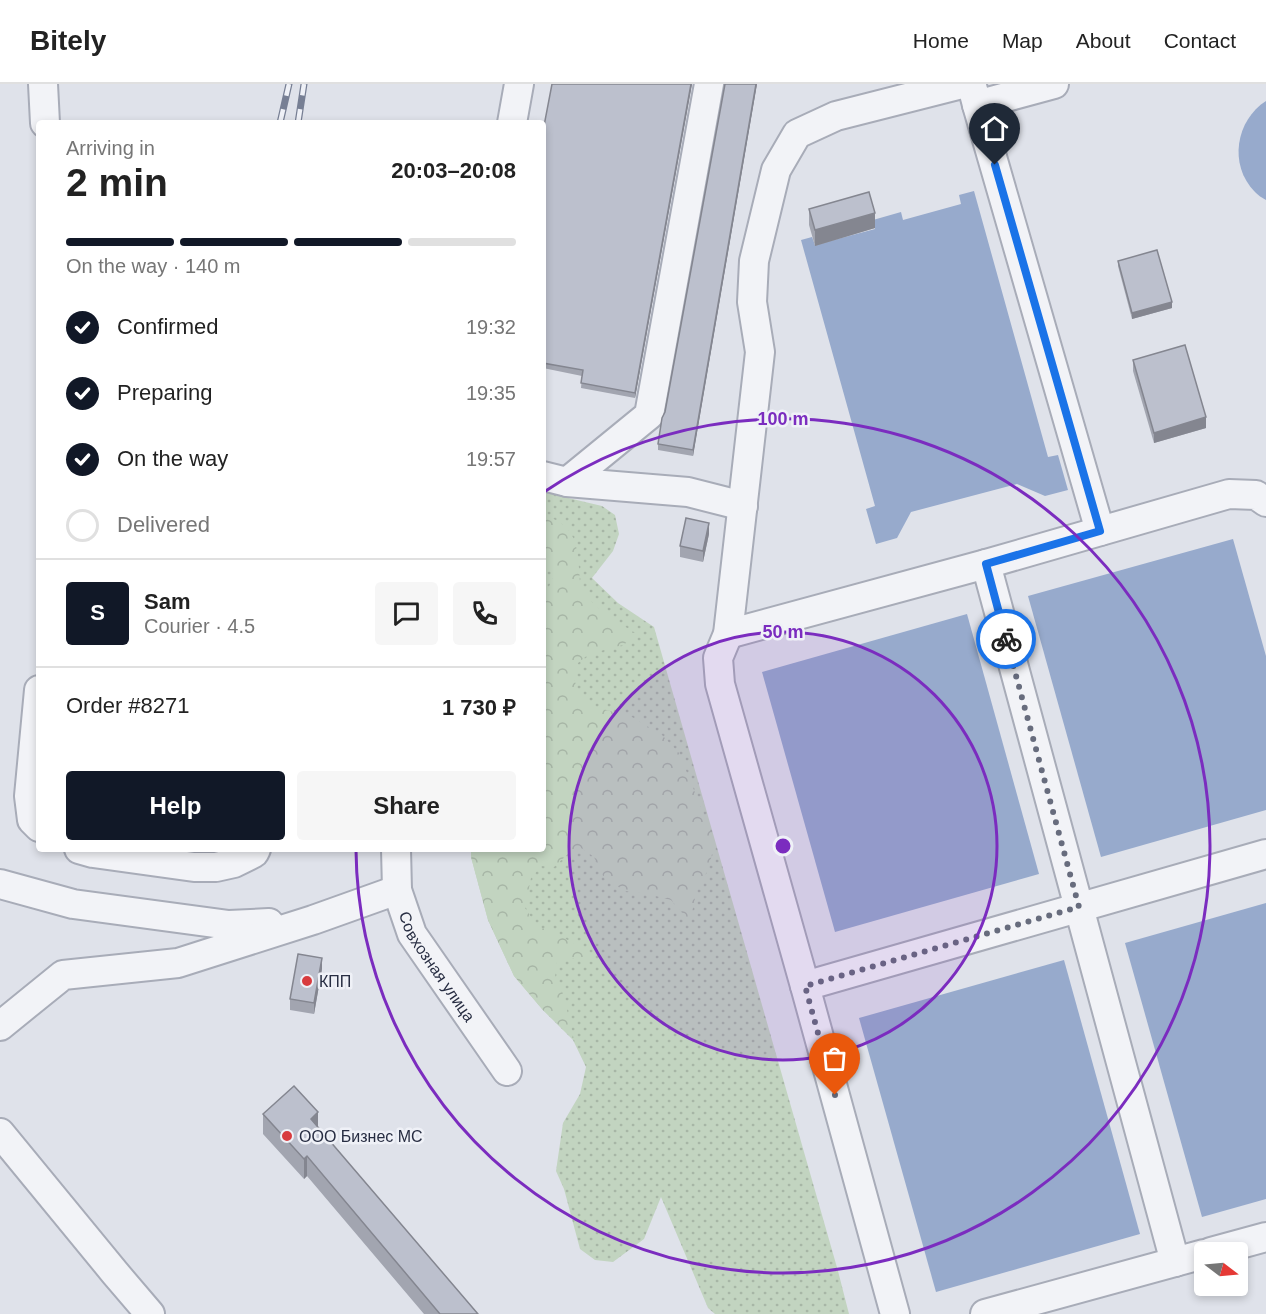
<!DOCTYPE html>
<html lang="en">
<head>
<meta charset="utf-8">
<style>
  :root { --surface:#fff; --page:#f6f6f6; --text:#222; --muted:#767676; --line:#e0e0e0; --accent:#111827 }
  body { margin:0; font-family:Arial,sans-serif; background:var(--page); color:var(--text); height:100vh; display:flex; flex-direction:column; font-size:22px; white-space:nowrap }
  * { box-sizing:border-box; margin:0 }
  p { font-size:20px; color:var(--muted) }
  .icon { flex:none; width:33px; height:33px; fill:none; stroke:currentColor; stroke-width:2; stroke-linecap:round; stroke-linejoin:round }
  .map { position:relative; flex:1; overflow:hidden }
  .sheet { position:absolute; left:36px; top:36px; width:510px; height:732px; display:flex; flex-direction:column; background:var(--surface); border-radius:6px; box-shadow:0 3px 9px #0003 }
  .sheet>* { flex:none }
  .needle { width:39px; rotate:106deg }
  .tools { position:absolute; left:1194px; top:1158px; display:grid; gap:12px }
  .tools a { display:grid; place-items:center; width:54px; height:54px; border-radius:6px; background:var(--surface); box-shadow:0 3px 9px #0003; font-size:30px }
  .pin { position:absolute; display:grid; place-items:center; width:51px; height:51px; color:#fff; margin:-62px -26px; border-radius:50% 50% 50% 0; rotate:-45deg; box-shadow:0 0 6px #0007 }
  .pin .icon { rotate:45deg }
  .courier { position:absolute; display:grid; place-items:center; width:60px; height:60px; margin:-30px; border:4px solid #1a73e8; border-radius:50%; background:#fff; color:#222; box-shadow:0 2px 8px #0007 }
  .head em { font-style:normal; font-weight:600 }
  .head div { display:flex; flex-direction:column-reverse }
  .head { display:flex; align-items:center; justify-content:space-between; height:102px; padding:0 30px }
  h1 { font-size:39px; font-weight:600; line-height:45px }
  .bar { display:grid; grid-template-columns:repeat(4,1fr); gap:9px 6px; align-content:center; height:72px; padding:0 30px }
  .bar i { height:8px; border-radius:4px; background:var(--line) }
  .bar .current { background:var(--accent) }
  .bar p { grid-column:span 4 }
  .line { display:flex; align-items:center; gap:15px; padding:0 30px; border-top:2px solid var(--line) }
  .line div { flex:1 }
  .round { display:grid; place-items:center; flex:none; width:63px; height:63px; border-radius:6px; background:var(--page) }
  ol { padding:0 30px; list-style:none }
  li { display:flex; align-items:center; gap:18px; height:66px }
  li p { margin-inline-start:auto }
  li .icon { padding:6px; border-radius:50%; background:var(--accent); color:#fff; stroke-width:4 }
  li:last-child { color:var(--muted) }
  li i { width:33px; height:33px; border:3px solid var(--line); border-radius:50% }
  .primary-button { display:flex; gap:12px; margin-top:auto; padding:12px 30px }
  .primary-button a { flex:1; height:69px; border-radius:6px; background:var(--accent); color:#fff; font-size:24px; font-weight:600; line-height:69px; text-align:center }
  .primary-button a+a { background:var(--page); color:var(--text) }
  header { display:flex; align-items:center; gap:36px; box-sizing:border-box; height:84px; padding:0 30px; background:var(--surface); border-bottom:2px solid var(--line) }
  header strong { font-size:28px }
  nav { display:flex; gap:33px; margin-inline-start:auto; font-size:21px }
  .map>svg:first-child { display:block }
</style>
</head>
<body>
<header>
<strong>Bitely</strong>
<nav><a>Home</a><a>Map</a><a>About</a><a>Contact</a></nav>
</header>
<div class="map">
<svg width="1266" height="1230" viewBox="0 0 1266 1230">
  <defs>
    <pattern id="grass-dots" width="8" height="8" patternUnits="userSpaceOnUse" patternTransform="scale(1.5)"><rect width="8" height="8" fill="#c2d4c0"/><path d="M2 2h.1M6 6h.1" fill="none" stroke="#a7b6a6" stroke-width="1.8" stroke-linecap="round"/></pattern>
    <pattern id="forest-crowns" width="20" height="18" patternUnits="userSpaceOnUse" patternTransform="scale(1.5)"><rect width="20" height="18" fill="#c2d4c0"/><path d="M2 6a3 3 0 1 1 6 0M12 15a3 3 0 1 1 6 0" fill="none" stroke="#a7b6a6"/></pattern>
  </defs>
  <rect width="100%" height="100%" fill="#dfe2ea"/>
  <!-- grass -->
  <path fill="url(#grass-dots)" d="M543,408l59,14 13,9 4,19 -6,17 -21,27 26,25 36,24 184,644 11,43h-134l-7,-6 -47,-111 -17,42 -31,23 -18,-2 -15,-11 -16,-60 -8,-18 7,-48 17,-29 6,-27 -13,-27 -31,-31 -28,-33 -26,-56 -17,-63v-8h72z"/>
  <!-- forest -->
  <path fill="url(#forest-crowns)" d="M543,431c30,9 34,25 36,53 1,6 0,14 2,19 10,21 38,35 57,48l-15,10 -34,9 -11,9 -4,15 5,18 13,10 40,11 30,18 17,18 36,89 -7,28 -11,19 -7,33 -19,-22 -23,-6 -23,-3 -21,-13 -10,-21 -13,-9 -12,5 -15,14 -13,-1 -10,12 -6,30 12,18 20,8 18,10 25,19 -27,-5 -16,4 -2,15 9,20 10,43 -32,-31 -28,-33 -26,-56 -17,-63v-8h72v-250l12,-25 -12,-18z"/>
  <!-- water -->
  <g fill="#97aacc">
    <path d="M1266,17v99c-4,-2 -8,-5 -11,-8 -27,-27 -19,-72 11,-91z"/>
    <path d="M974,107l74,266 10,-2 10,35 -23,6 -28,-12 -106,28 -14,26 -21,6 -10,-35 9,-3 -74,-266 11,-3 3,8 60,-16 -2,-9 28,-8 2,8 58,-16 -2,-9z"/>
    <path d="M1233,455l33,117v154l-165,47 -73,-261z"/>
    <path d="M967,530l72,260 -204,58 -73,-260z"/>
    <path d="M1266,819v296l-64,18 -77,-274z"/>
    <path d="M1064,876l76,274 -204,58 -77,-274z"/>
  </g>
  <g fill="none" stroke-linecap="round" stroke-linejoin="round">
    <defs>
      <g id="minor">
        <path d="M43,0l2,39"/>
        <path d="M972,2l5,19 77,-21"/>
        <path d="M977,21l123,426"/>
        <path d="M512,39l7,-39"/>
        <path d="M543,392l24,6 121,10 55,14"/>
        <path d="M567,398l82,-67 60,-331"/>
        <path d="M986,480l189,698"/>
        <path d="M728,550l258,-70 243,-70 27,1 10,7"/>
        <path d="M39,606l-10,106 3,24 7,7"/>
        <path d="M79,765l14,4 101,14h22l18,-4 20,-10 2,-4"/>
        <path id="s1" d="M396,765l1,41 15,44 95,137"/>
        <path d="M0,800l73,20 156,21 40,-2"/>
        <path d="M805,902l461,-132"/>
        <path d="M0,942l63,-51 115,-12 135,-43 84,-30"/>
        <path d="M0,1049l115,140 35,41"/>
        <path d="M1211,1168l55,-15"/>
        <path d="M895,1230l-90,-328 -85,-302 -2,-26 10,-24 32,-282 -8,-50 2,-41 22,-91 21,-36 39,-18 126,-32"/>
        <path d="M985,1230l219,-60"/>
      </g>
    </defs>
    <!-- minor casing -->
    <use href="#minor" stroke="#a8acb8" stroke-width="32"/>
    <!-- minor -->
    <use href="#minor" stroke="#f2f3f7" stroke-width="28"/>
    <defs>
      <g id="rail">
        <path d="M280,39l9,-39"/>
        <path d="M298,39l6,-39"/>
      </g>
    </defs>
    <!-- rail casing -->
    <use href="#rail" stroke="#777f94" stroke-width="7"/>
    <!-- rail -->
    <use href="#rail" stroke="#eff1f7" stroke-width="4.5" stroke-dasharray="14" stroke-linecap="butt"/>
  </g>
  <!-- wall -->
  <g fill="#a2a5b0">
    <path d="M692,0l-57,314 -54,-10 1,-12 -39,-8v-237z"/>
    <path d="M725,0h32l-64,372 -35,-6v-6l7,-32z"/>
    <path d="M809,125l66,19 -60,18 -6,-21z"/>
    <path d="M1118,177l54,47 -40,11 -14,-53z"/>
    <path d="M1133,276l73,68 -52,15 -21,-72z"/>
    <path d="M709,450l-6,28 -23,-5v-11z"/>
    <path d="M322,885l-8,45 -24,-4v-11z"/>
    <path d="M263,1030l55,14 160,186h-54l-117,-138 -3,3 -41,-45z"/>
  </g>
  <!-- shaded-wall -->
  <g fill="#848690">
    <path d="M691,0h1l-57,314v-5z"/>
    <path d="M756,0h1l-64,372v-6z"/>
    <path d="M875,129v15l-60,18v-16z"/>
    <path d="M1172,218v6l-40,11v-6z"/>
    <path d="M1206,333v11l-52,15v-10z"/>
    <path d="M709,439v11l-6,28v-11z"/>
    <path d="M322,874v11l-8,45v-11z"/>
    <path d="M318,1028v20l-7,-13z"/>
    <path d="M307,1072v20l-3,3v-20z"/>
  </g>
  <!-- building -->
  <g fill="#bcc0cd" stroke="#848690" stroke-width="1.5">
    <path d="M552,0h139l-56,309 -54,-10 2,-13 -40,-7v-232z"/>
    <path d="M725,0h31l-63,366 -35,-6 4,-26 3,-6z"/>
    <path d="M869,108l6,21 -60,17 -6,-21z"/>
    <path d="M1157,166l15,52 -40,11 -14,-52z"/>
    <path d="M1185,261l21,72 -52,16 -21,-73z"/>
    <path d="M686,434l23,5 -6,28 -23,-5z"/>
    <path d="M298,870l24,4 -8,45 -24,-4z"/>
    <path d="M294,1002l24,26 -7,7 167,195h-38l-133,-158 -3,3 -41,-45z"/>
  </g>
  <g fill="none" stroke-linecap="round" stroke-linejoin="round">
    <!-- done -->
    <path stroke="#676c7d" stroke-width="6" stroke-dasharray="0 10.8" d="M835,1011l-30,-109 274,-79 -73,-268"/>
    <!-- route -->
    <path stroke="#1a73e8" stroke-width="8" d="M995,81l105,366 -114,33 20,75"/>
  </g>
  <!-- distance rings -->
  <circle cx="783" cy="762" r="214" fill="#7b2cbf" fill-opacity=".12"/>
  <g fill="none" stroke="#7b2cbf" stroke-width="3">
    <circle cx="783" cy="762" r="214"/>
    <path d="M544 408A427 427 0 1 1 356 766"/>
  </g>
  <!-- markers -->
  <g fill="#d83b3e" stroke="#eff1f7" stroke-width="2">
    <circle cx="307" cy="897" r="6"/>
    <circle cx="287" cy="1052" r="6"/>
  </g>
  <g text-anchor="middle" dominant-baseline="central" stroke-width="5" stroke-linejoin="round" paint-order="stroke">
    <!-- street labels -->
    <g font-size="16" fill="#272d42" stroke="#eff1f7">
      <text stroke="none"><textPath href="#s1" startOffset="128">Совхозная улица</textPath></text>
    </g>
    <!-- poi labels -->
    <g font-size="16" fill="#272d42" stroke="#eff1f7" text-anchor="start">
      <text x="319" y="897">КПП</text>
      <text x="299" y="1052">ООО Бизнес МС</text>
    </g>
  </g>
  <circle cx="783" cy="762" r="9" fill="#7b2cbf" stroke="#eff1f7" stroke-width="3"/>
  <g font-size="18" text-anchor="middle" font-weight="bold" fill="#7b2cbf" stroke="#eff1f7" stroke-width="5" stroke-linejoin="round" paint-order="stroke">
    <text x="783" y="341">100 m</text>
    <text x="783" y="554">50 m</text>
  </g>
</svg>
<div class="tools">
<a><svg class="needle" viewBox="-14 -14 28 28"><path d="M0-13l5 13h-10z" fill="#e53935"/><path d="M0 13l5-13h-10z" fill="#767676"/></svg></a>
</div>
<div class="pin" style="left:835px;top:1011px;background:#ea580c"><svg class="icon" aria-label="bag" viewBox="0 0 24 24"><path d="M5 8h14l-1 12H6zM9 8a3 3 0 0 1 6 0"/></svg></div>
<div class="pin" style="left:995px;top:81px;background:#1f2937"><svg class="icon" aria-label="home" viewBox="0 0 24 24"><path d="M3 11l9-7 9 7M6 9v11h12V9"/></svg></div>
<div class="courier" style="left:1006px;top:555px"><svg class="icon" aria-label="bike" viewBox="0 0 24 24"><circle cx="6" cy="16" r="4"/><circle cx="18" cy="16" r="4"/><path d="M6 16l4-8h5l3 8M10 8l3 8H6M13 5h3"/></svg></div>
<section class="sheet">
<div class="head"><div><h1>2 min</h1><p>Arriving in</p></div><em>20:03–20:08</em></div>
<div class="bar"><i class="current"></i><i class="current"></i><i class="current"></i><i></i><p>On the way · 140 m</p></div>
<ol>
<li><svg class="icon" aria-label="check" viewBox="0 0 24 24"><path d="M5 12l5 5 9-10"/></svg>Confirmed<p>19:32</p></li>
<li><svg class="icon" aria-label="check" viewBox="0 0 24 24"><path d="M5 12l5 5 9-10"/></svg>Preparing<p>19:35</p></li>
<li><svg class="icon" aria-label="check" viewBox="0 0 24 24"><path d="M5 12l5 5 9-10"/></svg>On the way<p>19:57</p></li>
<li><i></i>Delivered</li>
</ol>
<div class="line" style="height:108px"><b class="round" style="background:var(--accent);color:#fff">S</b><div><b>Sam</b><p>Courier · 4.5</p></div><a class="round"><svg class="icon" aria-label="chat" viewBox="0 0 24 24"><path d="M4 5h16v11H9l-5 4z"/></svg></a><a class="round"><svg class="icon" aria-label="phone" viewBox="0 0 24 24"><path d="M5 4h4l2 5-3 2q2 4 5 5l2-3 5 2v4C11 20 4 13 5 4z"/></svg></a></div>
<div class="line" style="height:78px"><div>Order #8271</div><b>1 730 ₽</b></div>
<div class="primary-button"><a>Help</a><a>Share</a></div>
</section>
</div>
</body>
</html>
